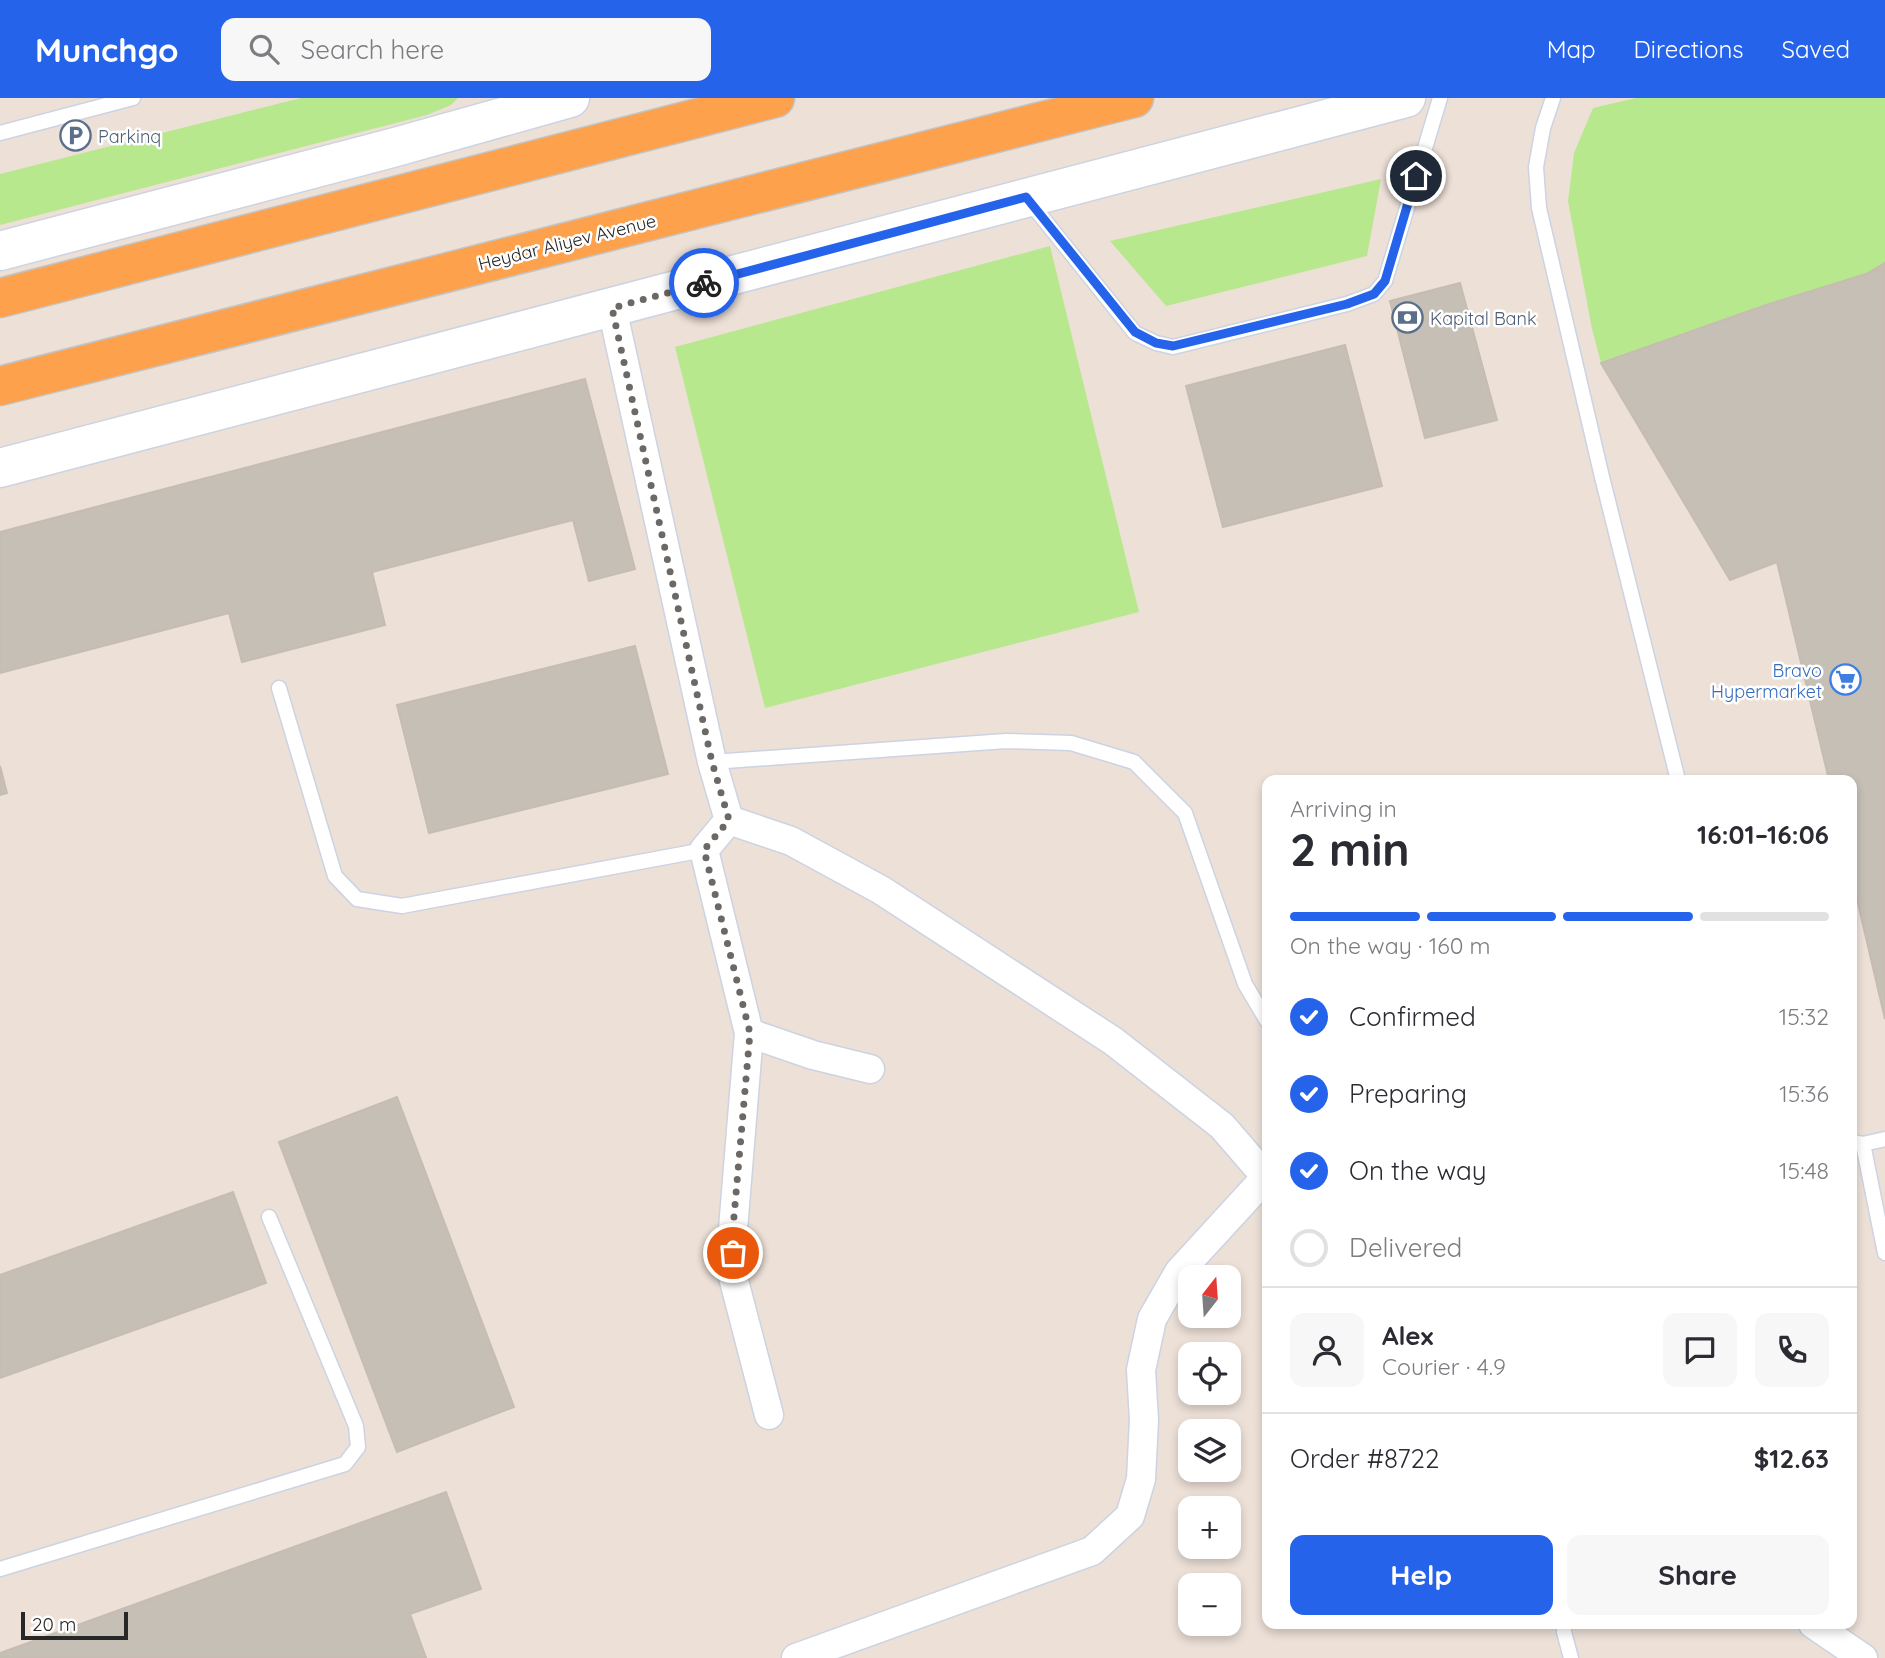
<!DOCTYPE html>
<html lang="en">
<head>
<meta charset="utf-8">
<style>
  :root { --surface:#fff; --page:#f7f7f7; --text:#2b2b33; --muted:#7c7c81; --line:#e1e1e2; --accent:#2563eb }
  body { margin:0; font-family:Quicksand,sans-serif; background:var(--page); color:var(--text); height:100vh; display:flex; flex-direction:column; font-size:26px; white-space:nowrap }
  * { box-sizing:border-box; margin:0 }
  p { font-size:23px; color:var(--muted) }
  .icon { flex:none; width:38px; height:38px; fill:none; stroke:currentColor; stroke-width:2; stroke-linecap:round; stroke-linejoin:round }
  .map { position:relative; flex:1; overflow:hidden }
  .side { position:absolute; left:1262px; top:677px; width:595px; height:854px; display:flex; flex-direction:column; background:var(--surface); border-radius:14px; box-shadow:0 4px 10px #0003 }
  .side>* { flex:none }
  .needle { width:46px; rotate:17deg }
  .tools { position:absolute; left:1178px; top:1167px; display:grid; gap:14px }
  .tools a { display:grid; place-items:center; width:63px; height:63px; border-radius:14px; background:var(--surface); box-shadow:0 4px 10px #0003; font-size:35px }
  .scale { position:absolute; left:21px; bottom:18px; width:107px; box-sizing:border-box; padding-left:7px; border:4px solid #272727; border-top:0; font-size:19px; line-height:24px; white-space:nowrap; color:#272727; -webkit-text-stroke:5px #fff; paint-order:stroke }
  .pin { position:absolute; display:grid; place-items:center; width:60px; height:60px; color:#fff; margin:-30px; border:4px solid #fff; border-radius:50%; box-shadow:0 2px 7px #0007 }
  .courier { position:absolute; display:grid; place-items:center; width:70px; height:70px; margin:-35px; border:5px solid #2563eb; border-radius:50%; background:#fff; color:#222; box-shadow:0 2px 9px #0007 }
  .headline em { font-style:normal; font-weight:700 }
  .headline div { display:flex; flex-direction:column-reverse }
  .headline { display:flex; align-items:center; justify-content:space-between; height:119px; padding:0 28px }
  h1 { font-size:46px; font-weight:700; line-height:52px }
  .bar { display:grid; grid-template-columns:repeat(4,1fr); gap:10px 7px; align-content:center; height:84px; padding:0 28px }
  .bar i { height:9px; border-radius:5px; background:var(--line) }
  .bar .selected { background:var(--accent) }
  .bar p { grid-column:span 4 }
  .line { display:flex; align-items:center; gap:18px; padding:0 28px; border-top:2px solid var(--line) }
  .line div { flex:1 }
  .round { display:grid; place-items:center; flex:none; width:74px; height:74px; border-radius:14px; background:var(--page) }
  ol { padding:0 28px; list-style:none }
  li { display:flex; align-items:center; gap:21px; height:77px }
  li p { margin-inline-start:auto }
  li .icon { padding:7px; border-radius:50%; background:var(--accent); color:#fff; stroke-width:4 }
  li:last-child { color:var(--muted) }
  li i { width:38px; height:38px; border:4px solid var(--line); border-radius:50% }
  .button { display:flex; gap:14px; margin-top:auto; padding:14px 28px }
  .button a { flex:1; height:80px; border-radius:14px; background:var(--accent); color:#fff; font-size:28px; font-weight:700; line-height:80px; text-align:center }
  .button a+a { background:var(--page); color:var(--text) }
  header { display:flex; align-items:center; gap:42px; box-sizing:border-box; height:98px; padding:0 35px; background:var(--accent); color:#fff }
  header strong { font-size:33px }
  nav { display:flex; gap:38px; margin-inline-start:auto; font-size:24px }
  .search { width:490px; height:63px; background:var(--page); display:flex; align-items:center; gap:18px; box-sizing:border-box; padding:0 24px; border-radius:14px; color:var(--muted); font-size:26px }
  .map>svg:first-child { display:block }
</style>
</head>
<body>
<header>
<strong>Munchgo</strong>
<div class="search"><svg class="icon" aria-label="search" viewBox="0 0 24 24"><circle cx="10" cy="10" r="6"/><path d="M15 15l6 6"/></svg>Search here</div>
<nav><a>Map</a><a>Directions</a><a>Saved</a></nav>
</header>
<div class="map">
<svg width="1885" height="1560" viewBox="0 0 1885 1560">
  <rect width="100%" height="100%" fill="#ece0d7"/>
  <!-- green -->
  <g fill="#b8e88e">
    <path d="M301,0h157l-7,7 -24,10 -427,110v-51z"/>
    <path d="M1636,0h249v165l-19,11 -100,31 -165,58 -9,-34 -24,-128 6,-48 19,-45z"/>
    <path d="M1381,81l-14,77 -201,50 -56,-65z"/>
    <path d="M1050,148l89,366 -374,96 -90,-361z"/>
  </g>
  <!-- building -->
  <g fill="#c6bfb6" stroke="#c7bcb1" stroke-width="2">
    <path d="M1885,165v5l-19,6z"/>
    <path d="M1885,170v751l-33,-141v-98h-23l-52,-218 -47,18 -129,-217 165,-58z"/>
    <path d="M1460,185l37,137 -72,18 -35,-137z"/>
    <path d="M1345,247l37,141 -159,41 -37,-141z"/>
    <path d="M585,281l50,190 -46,12 -16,-61 -201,52 13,53 -143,37 -13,-49 -229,60v-141z"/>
    <path d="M635,548l33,128 -239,59 -32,-128z"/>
    <path d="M0,668l7,27 -7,2z"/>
    <path d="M397,999l117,310 -117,45 -118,-310z"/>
    <path d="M233,1094l33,91 -266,95v-103z"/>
    <path d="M446,1394l35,97 -71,25 16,44h-426v-5z"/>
  </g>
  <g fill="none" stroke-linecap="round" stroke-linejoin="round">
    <defs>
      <g id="service">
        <path d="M1553,0l-10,30 -7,39 3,41 63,269 76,303"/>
        <path d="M0,35l133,-35"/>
        <path d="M1029,103l106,132 21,10 17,4 174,-43 27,-10 11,-13 55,-183"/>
        <path d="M279,590l56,188 22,23 45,7 302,-56"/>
        <path d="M712,664l294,-21 65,2 63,19 51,51 60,171 22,37"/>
        <path d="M1852,1044l11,2 22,-5"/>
        <path d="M1863,1046l22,109"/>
        <path d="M0,1471l345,-105 13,-17 -2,-21 -87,-209"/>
        <path d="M1564,1526v8l7,26"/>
      </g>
      <g id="minor">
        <path d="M612,210l100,454 17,58 62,21 90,49 232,151 109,85 45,52"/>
        <path d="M729,722l-25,30 45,183 -16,196v48l36,138"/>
        <path d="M749,935l64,22 57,14"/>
        <path d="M1813,1526l50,34"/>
        <path d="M796,1560l296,-107 38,-35 11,-37 3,-59 -3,-50 11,-51 27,-47 87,-95"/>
      </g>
      <g id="secondary">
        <path d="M0,153l392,-103 178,-50"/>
        <path d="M0,370l1406,-370"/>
      </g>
      <g id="trunk">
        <path d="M0,200l775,-200"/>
        <path d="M0,288l1134,-288"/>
      </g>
    </defs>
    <!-- service casing -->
    <use href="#service" stroke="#ccd3e2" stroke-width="17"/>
    <!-- minor casing -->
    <use href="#minor" stroke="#ccd3e2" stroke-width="31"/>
    <!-- secondary casing -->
    <use href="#secondary" stroke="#ccd3e2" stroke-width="41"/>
    <!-- trunk casing -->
    <use href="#trunk" stroke="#c3c3c3" stroke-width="41"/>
    <!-- service -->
    <use href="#service" stroke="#fff" stroke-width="14"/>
    <!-- minor -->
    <use href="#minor" stroke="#fff" stroke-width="28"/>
    <!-- secondary -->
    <use href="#secondary" stroke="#fff" stroke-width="38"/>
    <!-- trunk -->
    <use href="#trunk" stroke="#fea14d" stroke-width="38"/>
  </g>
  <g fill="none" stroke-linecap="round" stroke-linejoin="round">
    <!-- done -->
    <path stroke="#6c6865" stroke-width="7" stroke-dasharray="0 12.6" d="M704,185l-92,25 100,454 17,58 -25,30 46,183 -17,195v25"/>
    <!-- route -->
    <path stroke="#2563eb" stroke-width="9" d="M704,185l322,-86 109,135 21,11 17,3 174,-42 27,-10 11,-13 31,-105"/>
  </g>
  <!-- icons -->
  <defs>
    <symbol id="parking-ring" viewBox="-11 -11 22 22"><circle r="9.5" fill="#fff" stroke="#5c6f8a" stroke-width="1.5"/><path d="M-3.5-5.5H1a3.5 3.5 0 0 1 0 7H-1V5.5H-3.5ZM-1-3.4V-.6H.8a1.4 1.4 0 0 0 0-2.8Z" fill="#5c6f8a"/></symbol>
    <symbol id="bank-ring" viewBox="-11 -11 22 22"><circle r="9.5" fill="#fff" stroke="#5c6f8a" stroke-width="1.5"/><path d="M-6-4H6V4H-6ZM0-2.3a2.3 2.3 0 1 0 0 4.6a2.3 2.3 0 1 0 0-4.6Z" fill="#5c6f8a"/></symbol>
    <symbol id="supermarket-ring" viewBox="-11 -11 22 22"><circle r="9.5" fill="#fff" stroke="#3f7fe0" stroke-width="1.5"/><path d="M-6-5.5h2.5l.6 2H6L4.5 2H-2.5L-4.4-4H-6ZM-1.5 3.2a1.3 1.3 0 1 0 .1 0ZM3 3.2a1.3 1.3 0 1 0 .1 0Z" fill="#3f7fe0"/></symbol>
  </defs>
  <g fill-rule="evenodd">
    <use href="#parking-ring" x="58" y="20" width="35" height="35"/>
    <use href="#bank-ring" x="1390" y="202" width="35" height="35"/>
    <use href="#supermarket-ring" x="1828" y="564" width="35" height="35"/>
  </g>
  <g text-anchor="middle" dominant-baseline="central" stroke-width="5" stroke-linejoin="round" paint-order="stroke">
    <!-- service labels -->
    <g font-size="18" fill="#4e5e75" stroke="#fff" text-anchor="start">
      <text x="98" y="38">Parkinq</text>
      <text x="1430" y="220">Kapital Bank</text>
    </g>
    <!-- street labels -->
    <g font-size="18" fill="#272727" stroke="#fff">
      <text transform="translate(567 144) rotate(-14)">Heydar Aliyev Avenue</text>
    </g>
    <!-- shop labels -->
    <g font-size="18" fill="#366cbe" stroke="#fff" text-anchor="end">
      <text x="1822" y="572">Bravo<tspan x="1822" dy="21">Hypermarket</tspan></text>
    </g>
  </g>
</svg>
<div class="tools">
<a><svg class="needle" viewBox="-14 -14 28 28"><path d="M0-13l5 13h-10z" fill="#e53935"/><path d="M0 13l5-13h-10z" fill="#7c7c81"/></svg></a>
<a><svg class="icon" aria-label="locate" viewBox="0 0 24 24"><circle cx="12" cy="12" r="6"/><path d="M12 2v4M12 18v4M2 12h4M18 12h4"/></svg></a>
<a><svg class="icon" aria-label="layers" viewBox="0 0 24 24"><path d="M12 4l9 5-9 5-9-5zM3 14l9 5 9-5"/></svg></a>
<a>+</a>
<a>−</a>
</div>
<div class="scale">20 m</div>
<div class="pin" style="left:733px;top:1155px;background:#ea580c"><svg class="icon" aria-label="bag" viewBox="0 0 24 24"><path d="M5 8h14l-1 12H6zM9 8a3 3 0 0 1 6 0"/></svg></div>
<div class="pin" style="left:1416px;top:78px;background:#1f2937"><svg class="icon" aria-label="home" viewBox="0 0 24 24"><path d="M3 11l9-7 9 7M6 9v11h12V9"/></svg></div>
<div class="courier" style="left:704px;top:185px"><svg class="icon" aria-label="bike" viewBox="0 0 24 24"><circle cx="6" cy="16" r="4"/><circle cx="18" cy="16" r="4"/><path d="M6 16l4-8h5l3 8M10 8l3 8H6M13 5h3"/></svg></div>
<section class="side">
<div class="headline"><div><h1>2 min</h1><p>Arriving in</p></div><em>16:01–16:06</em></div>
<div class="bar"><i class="selected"></i><i class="selected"></i><i class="selected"></i><i></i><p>On the way · 160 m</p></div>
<ol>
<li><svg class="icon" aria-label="check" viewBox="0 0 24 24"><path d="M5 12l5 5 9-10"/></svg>Confirmed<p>15:32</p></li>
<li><svg class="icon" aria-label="check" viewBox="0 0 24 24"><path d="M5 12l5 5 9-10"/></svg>Preparing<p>15:36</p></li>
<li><svg class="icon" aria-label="check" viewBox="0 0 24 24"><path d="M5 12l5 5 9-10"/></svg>On the way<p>15:48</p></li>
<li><i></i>Delivered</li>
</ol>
<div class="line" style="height:126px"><a class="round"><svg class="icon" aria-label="person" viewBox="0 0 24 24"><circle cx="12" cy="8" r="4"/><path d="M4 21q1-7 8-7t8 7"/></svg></a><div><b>Alex</b><p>Courier · 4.9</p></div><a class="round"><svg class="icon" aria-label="chat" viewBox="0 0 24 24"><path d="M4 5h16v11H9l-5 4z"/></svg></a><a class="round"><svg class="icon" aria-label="phone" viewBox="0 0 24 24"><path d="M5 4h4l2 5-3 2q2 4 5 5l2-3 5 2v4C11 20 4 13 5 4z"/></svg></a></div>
<div class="line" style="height:91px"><div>Order #8722</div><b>$12.63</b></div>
<div class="button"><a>Help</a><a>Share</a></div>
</section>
</div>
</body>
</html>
